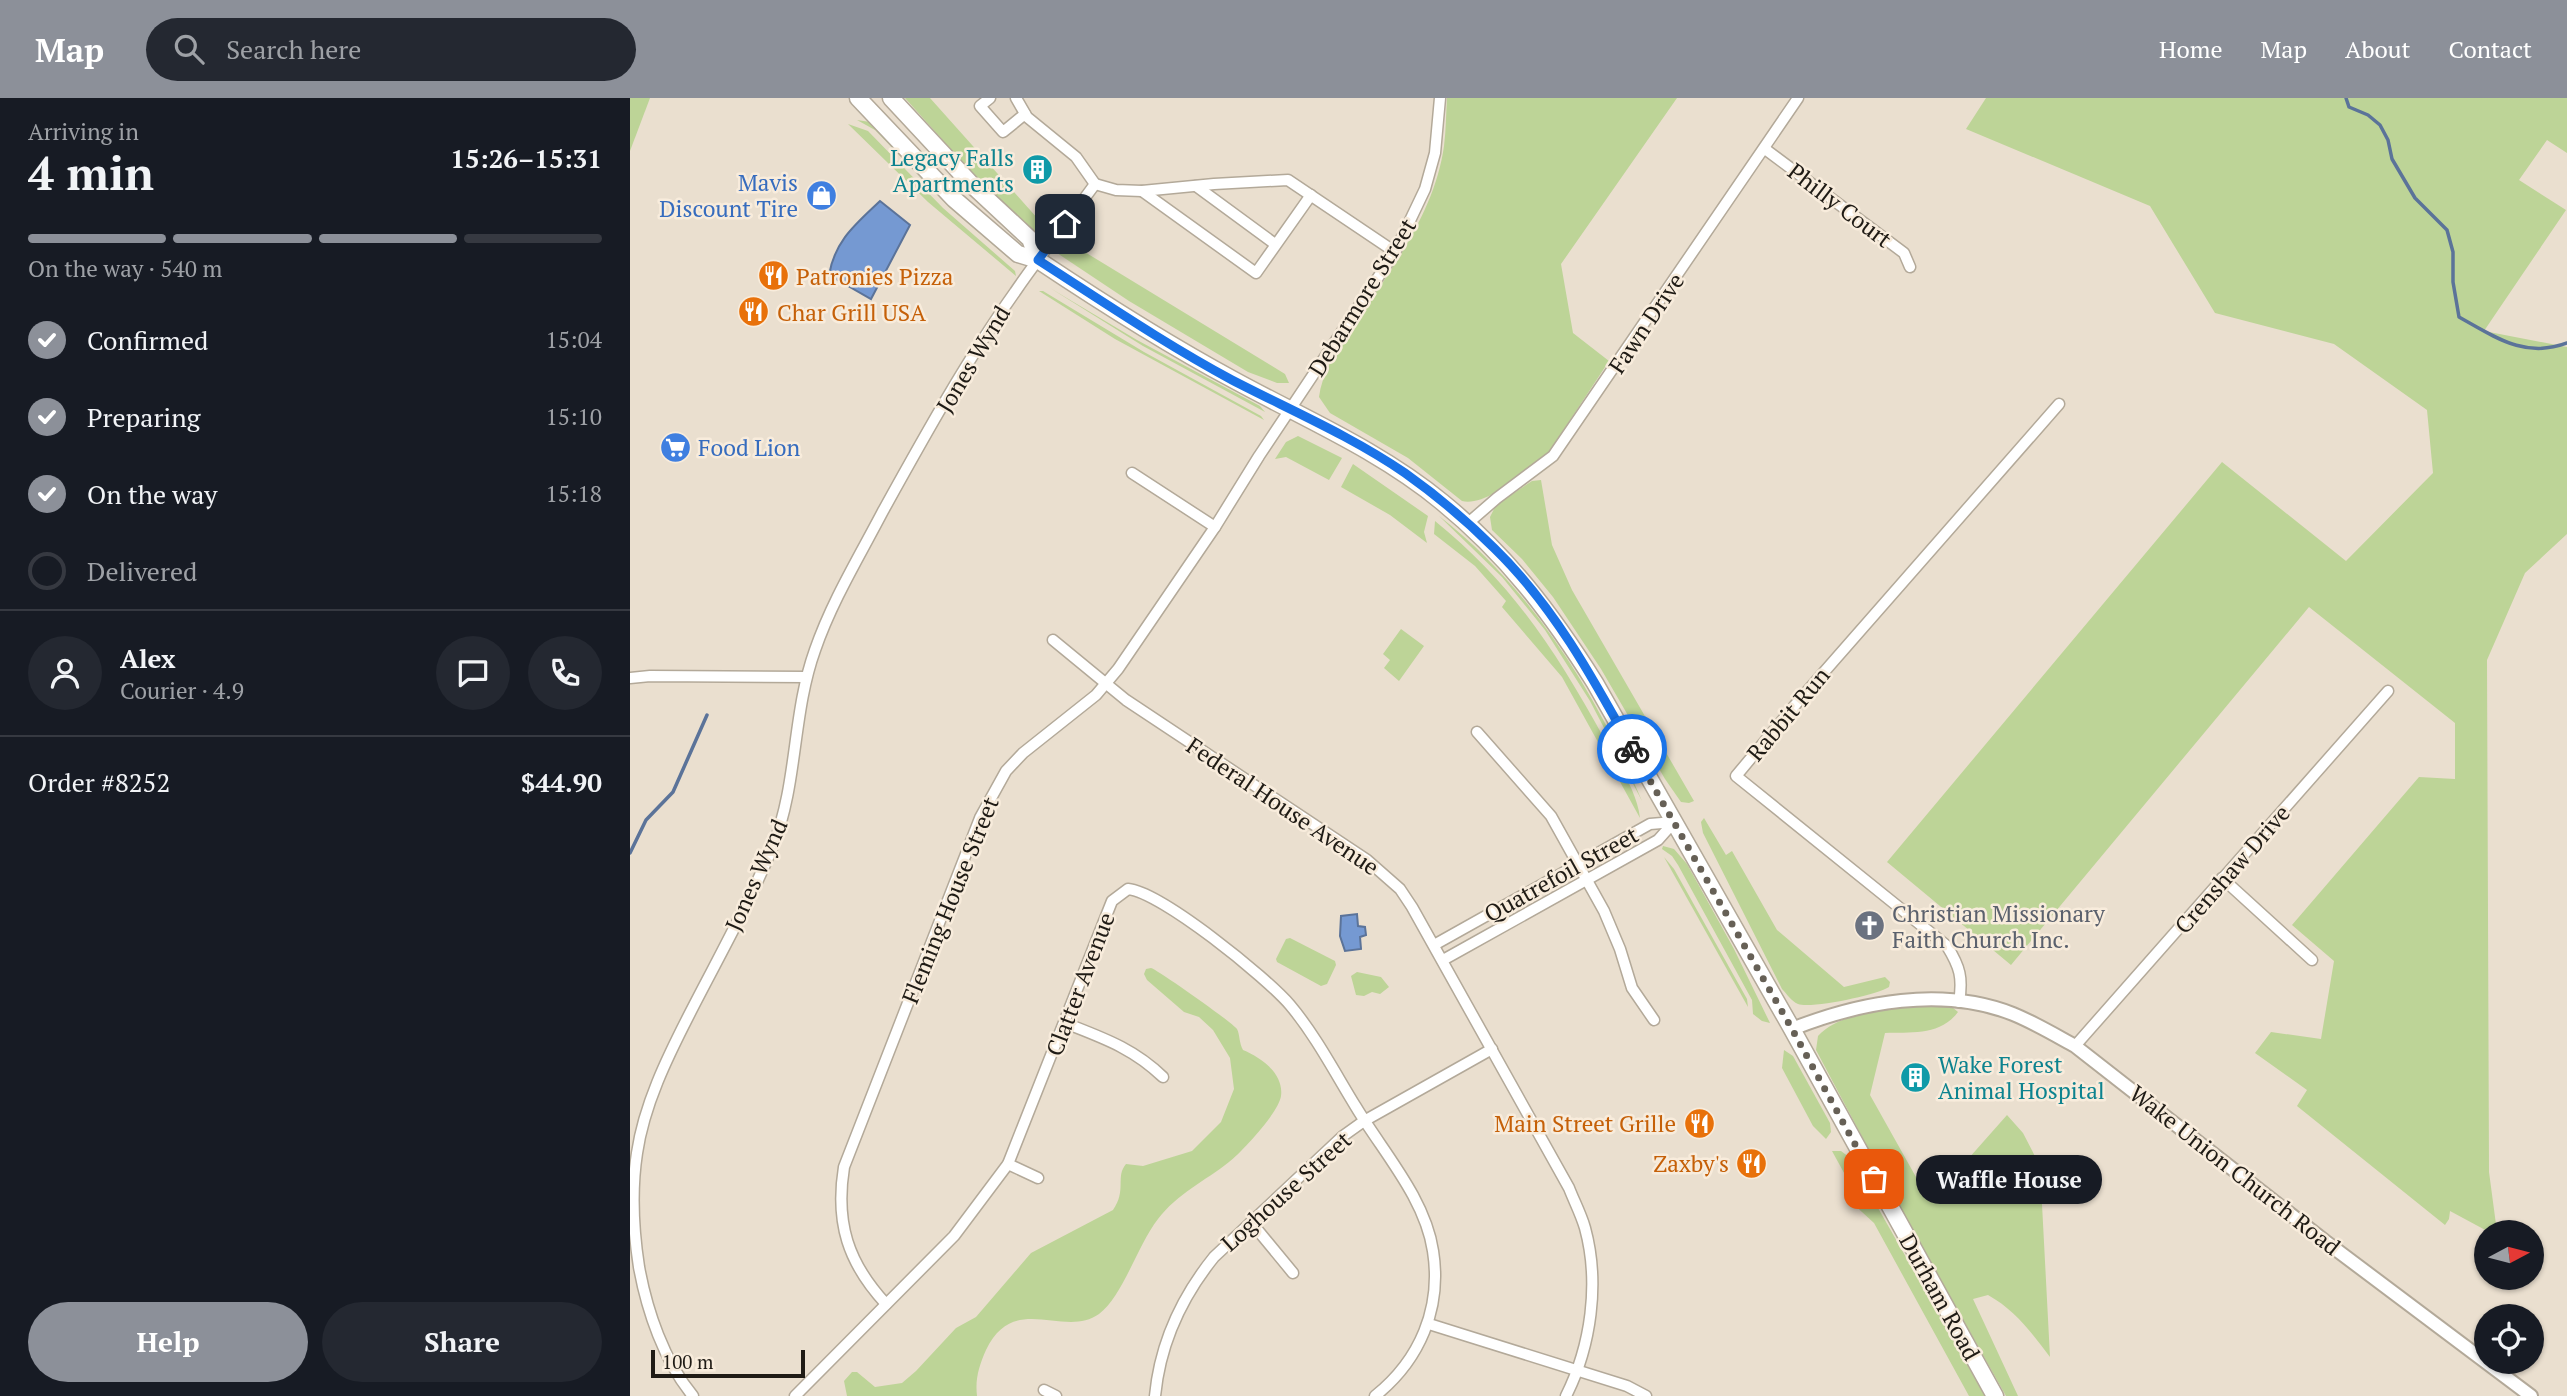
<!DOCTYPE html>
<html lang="en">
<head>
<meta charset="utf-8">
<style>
  :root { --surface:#171b24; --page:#242831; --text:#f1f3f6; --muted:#9ea1a6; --line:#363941; --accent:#8c9099 }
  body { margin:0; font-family:"PT Serif",serif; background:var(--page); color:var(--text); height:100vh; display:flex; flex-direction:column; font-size:26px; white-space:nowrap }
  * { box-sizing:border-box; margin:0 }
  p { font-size:23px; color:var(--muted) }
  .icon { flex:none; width:38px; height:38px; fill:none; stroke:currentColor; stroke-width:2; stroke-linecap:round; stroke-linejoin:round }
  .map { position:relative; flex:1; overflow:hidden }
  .details { display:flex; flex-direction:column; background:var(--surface); width:630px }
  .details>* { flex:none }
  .needle { width:46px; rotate:83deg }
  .buttons { position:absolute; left:1844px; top:1122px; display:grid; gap:14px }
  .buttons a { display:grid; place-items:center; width:70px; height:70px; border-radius:50%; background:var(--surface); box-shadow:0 2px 5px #0004; font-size:35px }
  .scale { position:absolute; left:21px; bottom:18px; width:154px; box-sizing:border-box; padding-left:7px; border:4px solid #1f1b15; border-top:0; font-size:19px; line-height:24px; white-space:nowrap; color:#1f1b15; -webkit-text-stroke:5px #f8ecdc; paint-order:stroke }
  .pin { position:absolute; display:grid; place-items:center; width:60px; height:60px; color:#fff; margin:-30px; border-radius:14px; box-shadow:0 4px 10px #0006 }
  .courier { position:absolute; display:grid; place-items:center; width:70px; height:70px; margin:-35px; border:5px solid #1a73e8; border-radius:50%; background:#fff; color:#222; box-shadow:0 2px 9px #0007 }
  .bubble { position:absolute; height:49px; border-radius:24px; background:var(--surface); box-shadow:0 2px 5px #0004; font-size:23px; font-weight:600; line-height:49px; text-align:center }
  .overview em { font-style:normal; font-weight:600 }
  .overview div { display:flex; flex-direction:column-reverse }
  .overview { display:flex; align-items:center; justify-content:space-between; height:119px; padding:0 28px }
  h1 { font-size:46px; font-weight:600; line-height:52px }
  .bar { display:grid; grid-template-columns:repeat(4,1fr); gap:10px 7px; align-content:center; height:84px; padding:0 28px }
  .bar i { height:9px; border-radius:5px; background:var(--line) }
  .bar .current { background:var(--accent) }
  .bar p { grid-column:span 4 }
  .line { display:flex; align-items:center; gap:18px; padding:0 28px; border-top:2px solid var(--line) }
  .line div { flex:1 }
  .round { display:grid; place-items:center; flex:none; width:74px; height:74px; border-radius:37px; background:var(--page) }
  ol { padding:0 28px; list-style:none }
  li { display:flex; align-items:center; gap:21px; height:77px }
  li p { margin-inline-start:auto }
  li .icon { padding:7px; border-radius:50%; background:var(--accent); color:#fff; stroke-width:4 }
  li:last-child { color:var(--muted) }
  li i { width:38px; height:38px; border:4px solid var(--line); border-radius:50% }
  .action { display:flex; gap:14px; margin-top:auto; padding:14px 28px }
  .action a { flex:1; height:80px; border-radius:42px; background:var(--accent); color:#fff; font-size:28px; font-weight:600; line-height:80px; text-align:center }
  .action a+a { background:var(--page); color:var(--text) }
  header { display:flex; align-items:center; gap:42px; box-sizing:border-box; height:98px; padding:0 35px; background:var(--accent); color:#fff }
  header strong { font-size:33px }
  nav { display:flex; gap:38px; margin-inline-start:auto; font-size:24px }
  .search { width:490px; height:63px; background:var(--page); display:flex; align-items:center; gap:18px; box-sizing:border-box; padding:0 24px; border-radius:38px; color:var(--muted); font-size:26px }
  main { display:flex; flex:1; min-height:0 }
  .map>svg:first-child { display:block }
</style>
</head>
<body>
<header>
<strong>Map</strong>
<div class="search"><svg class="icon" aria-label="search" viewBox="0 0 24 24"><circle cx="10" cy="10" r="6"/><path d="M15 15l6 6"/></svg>Search here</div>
<nav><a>Home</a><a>Map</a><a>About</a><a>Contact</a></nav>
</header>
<main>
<section class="details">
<div class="overview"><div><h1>4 min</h1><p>Arriving in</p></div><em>15:26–15:31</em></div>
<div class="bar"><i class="current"></i><i class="current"></i><i class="current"></i><i></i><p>On the way · 540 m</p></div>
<ol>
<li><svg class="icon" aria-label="check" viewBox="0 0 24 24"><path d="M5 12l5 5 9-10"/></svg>Confirmed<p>15:04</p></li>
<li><svg class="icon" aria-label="check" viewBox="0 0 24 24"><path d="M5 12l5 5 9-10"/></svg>Preparing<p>15:10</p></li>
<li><svg class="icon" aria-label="check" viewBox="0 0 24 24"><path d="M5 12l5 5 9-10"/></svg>On the way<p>15:18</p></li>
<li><i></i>Delivered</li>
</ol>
<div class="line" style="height:126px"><a class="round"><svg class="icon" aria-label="person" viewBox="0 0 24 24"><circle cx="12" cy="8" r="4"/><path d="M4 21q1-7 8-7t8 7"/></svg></a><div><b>Alex</b><p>Courier · 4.9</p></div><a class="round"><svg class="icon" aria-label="chat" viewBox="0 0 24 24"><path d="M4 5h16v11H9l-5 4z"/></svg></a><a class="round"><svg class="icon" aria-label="phone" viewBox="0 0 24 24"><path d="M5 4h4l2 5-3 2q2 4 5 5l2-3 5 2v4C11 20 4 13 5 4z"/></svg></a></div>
<div class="line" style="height:91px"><div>Order #8252</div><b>$44.90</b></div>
<div class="action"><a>Help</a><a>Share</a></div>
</section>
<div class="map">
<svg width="1937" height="1298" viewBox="0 0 1937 1298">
  <rect width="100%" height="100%" fill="#eadfcf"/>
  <!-- green -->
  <g fill="#bdd497">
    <path d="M0,0h20l-20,53z"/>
    <path d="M275,0h25l117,131 238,145 4,9h-12l-29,-11 -119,-71 -93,-62 -21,-18z"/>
    <path d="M817,0h230l-116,166 12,69 36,28 -60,91c-17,16 -64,56 -87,49l-54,-43 -78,-45 -11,-16c6,-44 50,-91 73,-129 24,-37 46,-78 52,-122 2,-16 2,-32 3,-48z"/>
    <path d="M1356,0h581v55l-20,-13 -28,40 47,30 -82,121 83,16v187l-42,39 -38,87 2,512 8,60h-8l-39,-21 -1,8 -4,6 -148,-119 10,-16 -52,-37 16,-21 50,7 13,-78 -42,-36 127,-148 36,2v-56l-146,-116 -298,358 -124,-103 335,-400 124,99 87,-88 -6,-63 -93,-66 -119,-31 -65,-107 -184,-77z"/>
    <path d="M227,22l13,2 4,4 138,135 -62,-53 -75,-78z"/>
    <path d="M218,26l20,7 75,77 72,63 1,5 -88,-74z"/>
    <path d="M420,190l87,52 123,66 5,6 -122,-66z"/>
    <path d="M409,193h4l101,61 117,64 3,4 -149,-81z"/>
    <path d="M668,338l44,22 -13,22 -43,-23 -11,2 11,-17z"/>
    <path d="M723,366l75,52 -4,16 3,11 -37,-28 -49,-28z"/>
    <path d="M911,382l11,65 20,45 122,211 -5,2 -8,-1 -16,-23 -64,-110 -48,-72 -31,-38 -30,-29 -2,-13 6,-12 36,-24z"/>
    <path d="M809,418c93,72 158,179 203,285l-52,-100 -45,-71 -43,-53z"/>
    <path d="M805,423c79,64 122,132 170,219 13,24 32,51 35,78l-78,-141 -60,-70 4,-6 -31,-35 -41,-32z"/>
    <path d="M771,531l23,17 -25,35 -15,-13 6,-8 -7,-6z"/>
    <path d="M1074,720l22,37 6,-4 45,79 67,57 41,-10 5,5 -1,5c-12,8 -78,22 -91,17 -7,-3 -11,-10 -16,-15l-79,-156 -2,-11z"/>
    <path d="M1033,748l11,3 13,15 47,85 36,74 -8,-2 -9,-7 -1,-14 -74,-135 -6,-9 -10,-7z"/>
    <path d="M1034,759l10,12 73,130 1,8z"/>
    <path d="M660,840l45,23 1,4 -9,19 -6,2 -44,-24 -1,-3 10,-20z"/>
    <path d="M521,870c7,2 82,55 86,61 3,6 2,14 6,21 17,7 41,23 38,46 -2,16 -39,56 -52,66 -24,19 -52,32 -71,57 -20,25 -35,77 -59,95 -35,25 -85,-23 -113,36 -7,16 -11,29 -9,46h-130l-3,-15 8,-9h5l18,15 27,-4 14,-12 40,-43 20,-11 55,-64 82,-43c14,-20 2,-33 13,-46l17,2 49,-15 29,-29 13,-33 -4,-31 -17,-28 -14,-13 -15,-5 -37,-32 -3,-6 2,-5z"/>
    <path d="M727,874l24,5 8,10 -9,7 -8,-2 -8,4 -8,-1 -5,-19z"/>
    <path d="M1296,908l26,1 6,5c-18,24 -47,20 -73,21l-15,62 60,107 77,-87 16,18 17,33 10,191c-18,-24 -35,-47 -62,-62l-15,4 45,97h-12l-111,-197 -79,-149 2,-14c21,-24 78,-29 108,-30z"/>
    <path d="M1154,952l9,6 37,67 1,9 -5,7 -13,-13 -31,-58z"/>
    <path d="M1202,1053h9l8,6 136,239h-16l-95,-173 -24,-22 -6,-11 3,-2 10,8 3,-3 -11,-11z"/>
  </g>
  <!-- water -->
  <g fill="#7599d2" stroke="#5b7399" stroke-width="2">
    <path d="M250,103l30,24 -39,74 -42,-24c6,-35 27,-51 51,-74z"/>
    <path d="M727,816l1,12 7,1 1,8 -6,2 1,12 -16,2 -5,-15 1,-20z"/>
  </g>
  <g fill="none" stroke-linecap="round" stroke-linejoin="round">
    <!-- stream -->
    <g stroke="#5b7399" stroke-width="3.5">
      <path d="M1716,0l3,9 19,8 12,10 8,15 4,19 23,39 32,32 6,22v30l6,35c36,20 66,42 108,26"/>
      <path d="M0,755l16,-33 27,-28 34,-77"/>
    </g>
    <defs>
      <g id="minor">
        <path d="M360,0l-10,8 23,26 22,-18"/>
        <path d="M1135,51l139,104 6,14"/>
        <path d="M465,86l21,6 26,1 72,-7 74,-4 107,72"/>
        <path d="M566,88l79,58"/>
        <path d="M512,93l114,82 55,-78"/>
        <path d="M502,375l83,54"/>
        <path d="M837,426l30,-26 56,-42 245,-358"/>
        <path d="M423,542l73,60 241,160 33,29 12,18 157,281c5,13 12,26 16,40 15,55 6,118 -19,168"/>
        <path d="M0,580l20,-2 156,1"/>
        <path d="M847,634l74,84 53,95 16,38 12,39 22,32"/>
        <path d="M1592,780l90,82"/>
        <path d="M804,847l216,-121 24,-2"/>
        <path d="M813,862l215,-120 16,-18"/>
        <path d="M1329,904c4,-24 1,-35 -12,-56l-211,-170 60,-72 263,-300"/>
        <path d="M435,925c38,15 68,25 98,54"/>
        <path d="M1445,948l313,-355"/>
        <path d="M378,1066l30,14"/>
        <path d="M621,1124l42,51"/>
        <path d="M256,1206c-38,-41 -51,-81 -42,-137l136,-349 26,-47 17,-18 73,-58 22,-26 97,-142 44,-71 136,-204 30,-63 10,-36 5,-55"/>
        <path d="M799,1226l198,62 19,10"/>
        <path d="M414,1292l12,6"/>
        <path d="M63,1298c-29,-35 -46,-85 -54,-129 -6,-39 -8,-75 -2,-114 7,-48 30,-95 52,-138 28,-55 60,-111 84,-169 25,-63 19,-132 42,-196 17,-49 44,-93 68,-139 41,-74 83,-150 132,-219 25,-37 54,-72 80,-108l-19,-27 -49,-40 -11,-19"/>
        <path d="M165,1298l159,-160 54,-72 104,-263 16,-12c33,3 138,88 162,116 26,31 45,68 66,102 27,45 69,91 77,144 9,57 -13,109 -58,145"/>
        <path d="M525,1298c5,-52 26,-98 59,-139l129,-121 21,-15 128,-72"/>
      </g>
      <path id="tertiary" d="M1162,931c68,-27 150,-43 221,-15 22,9 42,21 62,32l251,196 205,154"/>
      <g id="primary">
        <path d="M228,0l96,101 64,55 20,6c63,42 127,83 194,119 71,39 147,71 210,123 65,53 109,111 153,181l197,346 203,367"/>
        <path d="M261,0l81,87 58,54 8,21"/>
      </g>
    </defs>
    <!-- minor casing -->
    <use href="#minor" stroke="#b3a999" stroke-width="13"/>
    <!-- tertiary casing -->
    <use href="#tertiary" stroke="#b3a999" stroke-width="16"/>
    <!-- primary casing -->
    <use href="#primary" stroke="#b3a999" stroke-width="19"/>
    <!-- minor -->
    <use href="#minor" stroke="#fff" stroke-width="10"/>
    <!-- tertiary -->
    <use href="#tertiary" stroke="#fff" stroke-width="12"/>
    <!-- primary -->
    <use href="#primary" stroke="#fff" stroke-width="16"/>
  </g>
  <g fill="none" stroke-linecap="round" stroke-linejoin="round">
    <!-- done -->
    <path stroke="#666056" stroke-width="7" stroke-dasharray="0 12.6" d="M1002,651l160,280 82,150"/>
    <!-- route -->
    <path stroke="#1a73e8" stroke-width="9" d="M435,126l-27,36c64,41 127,84 194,120 58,30 119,56 173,93 31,22 62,48 89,75 59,57 99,130 138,201"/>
  </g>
  <!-- icons -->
  <defs>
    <symbol id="building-disc" viewBox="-11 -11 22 22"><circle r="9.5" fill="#0f9aa8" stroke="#f8ecdc"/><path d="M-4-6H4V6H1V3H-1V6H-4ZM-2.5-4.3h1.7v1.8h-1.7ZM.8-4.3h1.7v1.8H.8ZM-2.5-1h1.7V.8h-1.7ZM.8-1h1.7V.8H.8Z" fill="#fff"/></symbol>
    <symbol id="shop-disc" viewBox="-11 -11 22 22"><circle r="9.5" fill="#3f7fe0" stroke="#f8ecdc"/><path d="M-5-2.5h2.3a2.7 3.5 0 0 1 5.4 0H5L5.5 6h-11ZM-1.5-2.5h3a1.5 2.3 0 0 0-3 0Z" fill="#fff"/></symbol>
    <symbol id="restaurant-disc" viewBox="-11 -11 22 22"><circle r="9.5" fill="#e8710a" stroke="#f8ecdc"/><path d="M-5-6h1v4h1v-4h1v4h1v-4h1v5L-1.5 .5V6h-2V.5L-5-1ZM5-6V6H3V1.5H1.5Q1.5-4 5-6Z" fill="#fff"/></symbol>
    <symbol id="supermarket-disc" viewBox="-11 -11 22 22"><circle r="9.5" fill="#3f7fe0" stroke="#f8ecdc"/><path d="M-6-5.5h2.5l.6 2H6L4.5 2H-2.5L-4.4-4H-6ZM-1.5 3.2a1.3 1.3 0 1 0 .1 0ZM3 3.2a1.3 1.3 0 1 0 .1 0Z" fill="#fff"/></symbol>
    <symbol id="church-disc" viewBox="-11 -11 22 22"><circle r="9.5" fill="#6b7280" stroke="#f8ecdc"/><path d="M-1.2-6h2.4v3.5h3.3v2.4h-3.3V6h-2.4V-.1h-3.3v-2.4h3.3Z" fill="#fff"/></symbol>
  </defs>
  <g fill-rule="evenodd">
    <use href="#building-disc" x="390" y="54" width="35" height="35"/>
    <use href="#shop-disc" x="174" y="80" width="35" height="35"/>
    <use href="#restaurant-disc" x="126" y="160" width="35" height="35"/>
    <use href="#restaurant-disc" x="106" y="196" width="35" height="35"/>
    <use href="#supermarket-disc" x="28" y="332" width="35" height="35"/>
    <use href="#church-disc" x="1222" y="810" width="35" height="35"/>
    <use href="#building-disc" x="1268" y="962" width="35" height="35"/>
    <use href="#restaurant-disc" x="1052" y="1008" width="35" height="35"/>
    <use href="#restaurant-disc" x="1104" y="1048" width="35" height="35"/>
  </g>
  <g text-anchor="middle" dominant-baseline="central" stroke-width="5" stroke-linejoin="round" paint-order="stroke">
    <!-- culture labels -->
    <g font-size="23" fill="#0d838f" stroke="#f8ecdc" text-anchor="end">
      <text x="384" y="59">Legacy Falls<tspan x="384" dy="26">Apartments</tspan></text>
      <text x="1308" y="966" text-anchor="start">Wake Forest<tspan x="1308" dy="26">Animal Hospital</tspan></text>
    </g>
    <!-- shop labels -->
    <g font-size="23" fill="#366cbe" stroke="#f8ecdc" text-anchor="end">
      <text x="168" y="84">Mavis<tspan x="168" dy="26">Discount Tire</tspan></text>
      <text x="68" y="349" text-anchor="start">Food Lion</text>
    </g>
    <!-- street labels -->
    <g font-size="23" fill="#1f1b15" stroke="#f8ecdc">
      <text transform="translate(1210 107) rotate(37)">Philly Court</text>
      <text transform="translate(732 199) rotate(-58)">Debarmore Street</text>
      <text transform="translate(1016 225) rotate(-56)">Fawn Drive</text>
      <text transform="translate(343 261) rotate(-59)">Jones Wynd</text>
      <text transform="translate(1158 616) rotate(-50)">Rabbit Run</text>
      <text transform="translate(653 708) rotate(34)">Federal House Avenue</text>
      <text transform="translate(1602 771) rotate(-49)">Crenshaw Drive</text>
      <text transform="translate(931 776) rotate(-29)">Quatrefoil Street</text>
      <text transform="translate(126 777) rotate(-66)">Jones Wynd</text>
      <text transform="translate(320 802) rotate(-68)">Fleming House Street</text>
      <text transform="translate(450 886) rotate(-69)">Clatter Avenue</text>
      <text transform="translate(1605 1072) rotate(38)">Wake Union Church Road</text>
      <text transform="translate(656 1093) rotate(-42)">Loghouse Street</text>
      <text transform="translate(1310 1199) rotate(61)">Durham Road</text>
    </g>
    <!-- food labels -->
    <g font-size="23" fill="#c56008" stroke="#f8ecdc" text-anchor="start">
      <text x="166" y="178">Patronies Pizza</text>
      <text x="147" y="214">Char Grill USA</text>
      <text x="1046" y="1025" text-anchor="end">Main Street Grille</text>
      <text x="1099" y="1065" text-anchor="end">Zaxby's</text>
    </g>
    <!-- worship labels -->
    <g font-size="23" fill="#5b616d" stroke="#f8ecdc" text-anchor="start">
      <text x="1262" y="815">Christian Missionary<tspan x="1262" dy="26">Faith Church Inc.</tspan></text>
    </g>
  </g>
</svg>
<div class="buttons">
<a><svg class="needle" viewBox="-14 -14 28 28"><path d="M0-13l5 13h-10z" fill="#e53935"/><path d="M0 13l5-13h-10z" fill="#9ea1a6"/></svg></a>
<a><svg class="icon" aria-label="locate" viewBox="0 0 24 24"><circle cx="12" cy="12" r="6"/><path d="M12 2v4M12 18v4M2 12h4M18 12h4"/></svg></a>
</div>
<div class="scale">100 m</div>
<div class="pin" style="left:1244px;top:1081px;background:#ea580c"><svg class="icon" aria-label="bag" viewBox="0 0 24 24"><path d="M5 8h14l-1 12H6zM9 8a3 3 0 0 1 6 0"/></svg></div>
<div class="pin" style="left:435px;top:126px;background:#1f2937"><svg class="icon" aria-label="home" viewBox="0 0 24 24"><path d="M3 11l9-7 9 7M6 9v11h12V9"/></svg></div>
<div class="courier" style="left:1002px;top:651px"><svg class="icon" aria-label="bike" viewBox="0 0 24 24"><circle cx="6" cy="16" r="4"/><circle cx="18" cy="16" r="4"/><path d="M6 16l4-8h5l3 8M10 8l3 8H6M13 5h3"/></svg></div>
<div class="bubble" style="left:1286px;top:1057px;width:186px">Waffle House</div>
</div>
</main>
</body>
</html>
